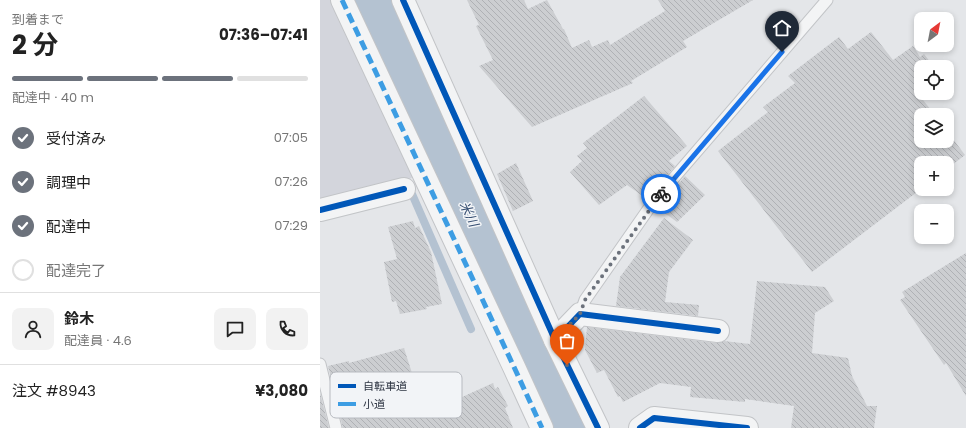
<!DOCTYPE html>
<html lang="ja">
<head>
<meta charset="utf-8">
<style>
  :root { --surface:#fff; --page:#f2f2f2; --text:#222; --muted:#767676; --line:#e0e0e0; --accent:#6c727c }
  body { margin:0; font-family:Poppins,"Noto Sans JP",sans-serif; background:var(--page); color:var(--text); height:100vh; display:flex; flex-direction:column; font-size:15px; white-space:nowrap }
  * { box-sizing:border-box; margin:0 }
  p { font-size:13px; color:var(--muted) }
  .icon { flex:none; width:22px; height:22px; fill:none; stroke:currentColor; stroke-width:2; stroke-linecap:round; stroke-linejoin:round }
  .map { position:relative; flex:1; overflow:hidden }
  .details { display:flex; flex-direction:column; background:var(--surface); width:320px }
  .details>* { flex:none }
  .needle { width:26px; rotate:32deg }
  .buttons { position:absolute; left:594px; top:12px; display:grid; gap:8px }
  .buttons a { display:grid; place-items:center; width:40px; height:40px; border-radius:8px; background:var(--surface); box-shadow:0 2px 6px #0003; font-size:20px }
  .pin { position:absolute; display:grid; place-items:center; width:34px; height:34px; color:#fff; margin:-41px -17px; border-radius:50% 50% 50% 0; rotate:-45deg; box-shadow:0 0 4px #0007 }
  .pin .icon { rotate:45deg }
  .courier { position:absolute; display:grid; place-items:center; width:40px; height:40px; margin:-20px; border:3px solid #1a73e8; border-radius:50%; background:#fff; color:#222; box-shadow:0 1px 5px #0007 }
  .head em { font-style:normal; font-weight:700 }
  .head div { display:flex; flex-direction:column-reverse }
  .head { display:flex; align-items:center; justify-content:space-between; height:68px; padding:0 12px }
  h1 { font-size:26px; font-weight:700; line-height:30px }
  .bar { display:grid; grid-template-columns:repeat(4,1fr); gap:6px 4px; align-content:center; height:48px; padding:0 12px }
  .bar i { height:5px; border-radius:3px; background:var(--line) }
  .bar .selected { background:var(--accent) }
  .bar p { grid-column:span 4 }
  .line { display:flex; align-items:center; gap:10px; padding:0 12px; border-top:1px solid var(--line) }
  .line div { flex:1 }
  .round { display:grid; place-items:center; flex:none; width:42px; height:42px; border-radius:8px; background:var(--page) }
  ol { padding:0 12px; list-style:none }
  li { display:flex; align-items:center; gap:12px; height:44px }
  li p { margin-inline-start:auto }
  li .icon { padding:4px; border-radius:50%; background:var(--accent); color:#fff; stroke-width:4 }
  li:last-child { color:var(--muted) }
  li i { width:22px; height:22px; border:2px solid var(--line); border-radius:50% }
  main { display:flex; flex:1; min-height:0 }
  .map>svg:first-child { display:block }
</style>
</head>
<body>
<main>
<section class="details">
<div class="head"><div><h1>2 分</h1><p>到着まで</p></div><em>07:36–07:41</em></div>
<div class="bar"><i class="selected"></i><i class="selected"></i><i class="selected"></i><i></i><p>配達中 · 40 m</p></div>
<ol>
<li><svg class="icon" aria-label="check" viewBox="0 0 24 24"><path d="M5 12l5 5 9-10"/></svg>受付済み<p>07:05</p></li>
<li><svg class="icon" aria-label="check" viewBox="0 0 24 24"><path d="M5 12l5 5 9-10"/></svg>調理中<p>07:26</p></li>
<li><svg class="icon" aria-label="check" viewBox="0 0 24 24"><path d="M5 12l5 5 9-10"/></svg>配達中<p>07:29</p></li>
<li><i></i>配達完了</li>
</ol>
<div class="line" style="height:72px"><a class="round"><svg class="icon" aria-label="person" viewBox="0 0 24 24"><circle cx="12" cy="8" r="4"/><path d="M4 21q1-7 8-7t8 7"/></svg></a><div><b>鈴木</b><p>配達員 · 4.6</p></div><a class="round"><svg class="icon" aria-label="chat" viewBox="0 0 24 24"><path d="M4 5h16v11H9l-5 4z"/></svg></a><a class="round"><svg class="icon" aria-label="phone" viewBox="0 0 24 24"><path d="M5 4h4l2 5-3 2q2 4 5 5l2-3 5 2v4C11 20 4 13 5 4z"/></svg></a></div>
<div class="line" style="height:52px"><div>注文 #8943</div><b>¥3,080</b></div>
</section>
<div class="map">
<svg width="646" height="428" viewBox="0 0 646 428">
  <defs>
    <pattern id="building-back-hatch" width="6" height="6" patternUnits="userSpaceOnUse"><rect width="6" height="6" fill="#ccced1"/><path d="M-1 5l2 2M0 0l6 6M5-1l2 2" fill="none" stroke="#afb1b5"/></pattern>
  </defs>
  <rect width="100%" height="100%" fill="#e4e6e9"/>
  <!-- built -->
  <path fill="#d3d5dc" d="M0,0h15l81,175 -13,8 -83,20z"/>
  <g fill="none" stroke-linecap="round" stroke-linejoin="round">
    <!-- stream -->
    <path stroke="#b4c2d1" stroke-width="8" d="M92,194l59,135"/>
    <!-- river -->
    <path stroke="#b4c2d1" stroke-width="50" d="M48,0l202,428"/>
  </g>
  <!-- building -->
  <g fill="url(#building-back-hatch)">
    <path d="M147,0h57l4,9 19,-9 16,29h1l8,19 17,-8 3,7 16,-7 2,5 55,-34 -7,-11h95l-70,41 4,6 -56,34 2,2 -101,44 -53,-61 14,-6 -17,-34 3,-1z"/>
    <path d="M551,32l22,28 20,-14 7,11 4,-3 10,13h-13v26h10l-8,7 12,15h-14v26h26v-10l18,24 -18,14v-6h-26v26l-109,83 -94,-121 50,-39 -5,-5 32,-24 -7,-7 51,-39 9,12z"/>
    <path d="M324,96l43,50 -18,15 6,5 -28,33 -20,-14 -28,20 -29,-33 12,-11 -5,-5 10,-8 -4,-5z"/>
    <path d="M196,163l17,38 -20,10 -16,-37z"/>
    <path d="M365,176l20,19 -28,27 -19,-14z"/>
    <path d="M344,218l29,22 -24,32 -4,30 34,3 -1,11 -82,-10 4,-29z"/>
    <path d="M93,221l2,7 4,-2 12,26 11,52 -16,3 1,2 -27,5 -4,-13 -4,1 -8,-40 13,-3 -9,-32z"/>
    <path d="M646,253v143l-20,-33 -2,2 -44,-65 5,-3 -3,-5z"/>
    <path d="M437,281l68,6 9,14 -19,12 -3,40 36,5 4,18 15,30h10l-3,22h-83l3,-22 -49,-7v3l-55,-5 1,-10 -31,-4 -37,19 -3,-6 -2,1 -14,-27 -7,3 -12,-23 2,-23 129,16 8,-2 26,3z"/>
    <path d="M84,348l21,66 68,-31 2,6 3,-2 10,19 -3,2 8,20h-170l-15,-62 21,-5v2z"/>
    <path d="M0,393l9,35h-9z"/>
  </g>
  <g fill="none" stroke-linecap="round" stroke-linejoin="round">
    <defs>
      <g id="lane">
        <path d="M260,314l5,-14 69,-99 173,-201"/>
        <path d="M0,364l16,64"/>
      </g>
      <g id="street">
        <path d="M22,0l172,367 28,61"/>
        <path d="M83,0l152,340 43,88"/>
        <path d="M0,210l84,-21"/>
        <path d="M235,340l25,-26 138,17"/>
        <path d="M320,428l14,-10 93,10"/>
      </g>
    </defs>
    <!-- lane casing -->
    <use href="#lane" stroke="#c2c4c7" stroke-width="13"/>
    <!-- street casing -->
    <use href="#street" stroke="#c2c4c7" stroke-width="24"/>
    <!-- lane -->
    <use href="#lane" stroke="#f3f4f5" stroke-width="11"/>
    <!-- street -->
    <use href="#street" stroke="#f3f4f5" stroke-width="22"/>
    <!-- quiet -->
    <path stroke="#3d9de3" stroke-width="5" stroke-dasharray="10 5" stroke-linecap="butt" d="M22,0l172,367 28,61"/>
    <defs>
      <g id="cycleway">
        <path d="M83,0l152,340 43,88"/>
        <path d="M0,210l84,-21"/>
        <path d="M235,340l25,-26 138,17"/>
        <path d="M320,428l14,-10 93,10"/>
      </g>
    </defs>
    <!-- cycleway casing -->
    <use href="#cycleway" stroke="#f2f4f7" stroke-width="8"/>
    <!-- cycleway -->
    <use href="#cycleway" stroke="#0057b8" stroke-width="6"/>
  </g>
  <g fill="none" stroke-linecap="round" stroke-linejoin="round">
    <!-- done -->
    <path stroke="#6c727c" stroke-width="4" stroke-dasharray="0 7.2" d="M247,365l-12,-25 25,-26 5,-14 76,-106"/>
    <!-- route -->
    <path stroke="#1a73e8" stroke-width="5" d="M341,194l121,-142"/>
  </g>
  <g text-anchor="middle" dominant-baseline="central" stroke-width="3" stroke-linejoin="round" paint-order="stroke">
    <!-- water labels -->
    <g font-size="13" font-style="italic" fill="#385073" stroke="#f2f4f7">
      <text transform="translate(149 214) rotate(65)">米川</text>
    </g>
  </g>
  <!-- legend -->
  <rect x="10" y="372" width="132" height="46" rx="6" fill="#f2f4f7" stroke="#b7bac0" stroke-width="1"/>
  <rect x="18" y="384" width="18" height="4" fill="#0057b8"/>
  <rect x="18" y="402" width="18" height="4" fill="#3d9de3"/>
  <g font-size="11" fill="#2c3341">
    <text x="43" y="390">自転車道</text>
    <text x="43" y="408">小道</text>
  </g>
</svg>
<div class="buttons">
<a><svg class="needle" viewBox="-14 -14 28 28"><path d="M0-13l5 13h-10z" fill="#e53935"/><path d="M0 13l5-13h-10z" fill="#767676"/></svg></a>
<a><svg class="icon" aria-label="locate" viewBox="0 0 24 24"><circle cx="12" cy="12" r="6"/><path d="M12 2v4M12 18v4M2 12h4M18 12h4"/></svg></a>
<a><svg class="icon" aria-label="layers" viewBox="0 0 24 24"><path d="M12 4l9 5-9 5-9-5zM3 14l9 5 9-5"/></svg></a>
<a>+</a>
<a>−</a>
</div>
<div class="pin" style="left:247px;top:365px;background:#ea580c"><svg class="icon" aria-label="bag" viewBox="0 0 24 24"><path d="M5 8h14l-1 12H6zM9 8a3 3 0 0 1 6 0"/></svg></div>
<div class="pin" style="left:462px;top:52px;background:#1f2937"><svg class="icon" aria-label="home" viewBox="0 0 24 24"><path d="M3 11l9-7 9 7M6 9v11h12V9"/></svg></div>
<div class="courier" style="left:341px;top:194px"><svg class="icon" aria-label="bike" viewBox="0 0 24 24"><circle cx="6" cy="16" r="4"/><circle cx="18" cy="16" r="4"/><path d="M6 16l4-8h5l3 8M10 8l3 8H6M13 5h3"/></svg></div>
</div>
</main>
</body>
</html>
